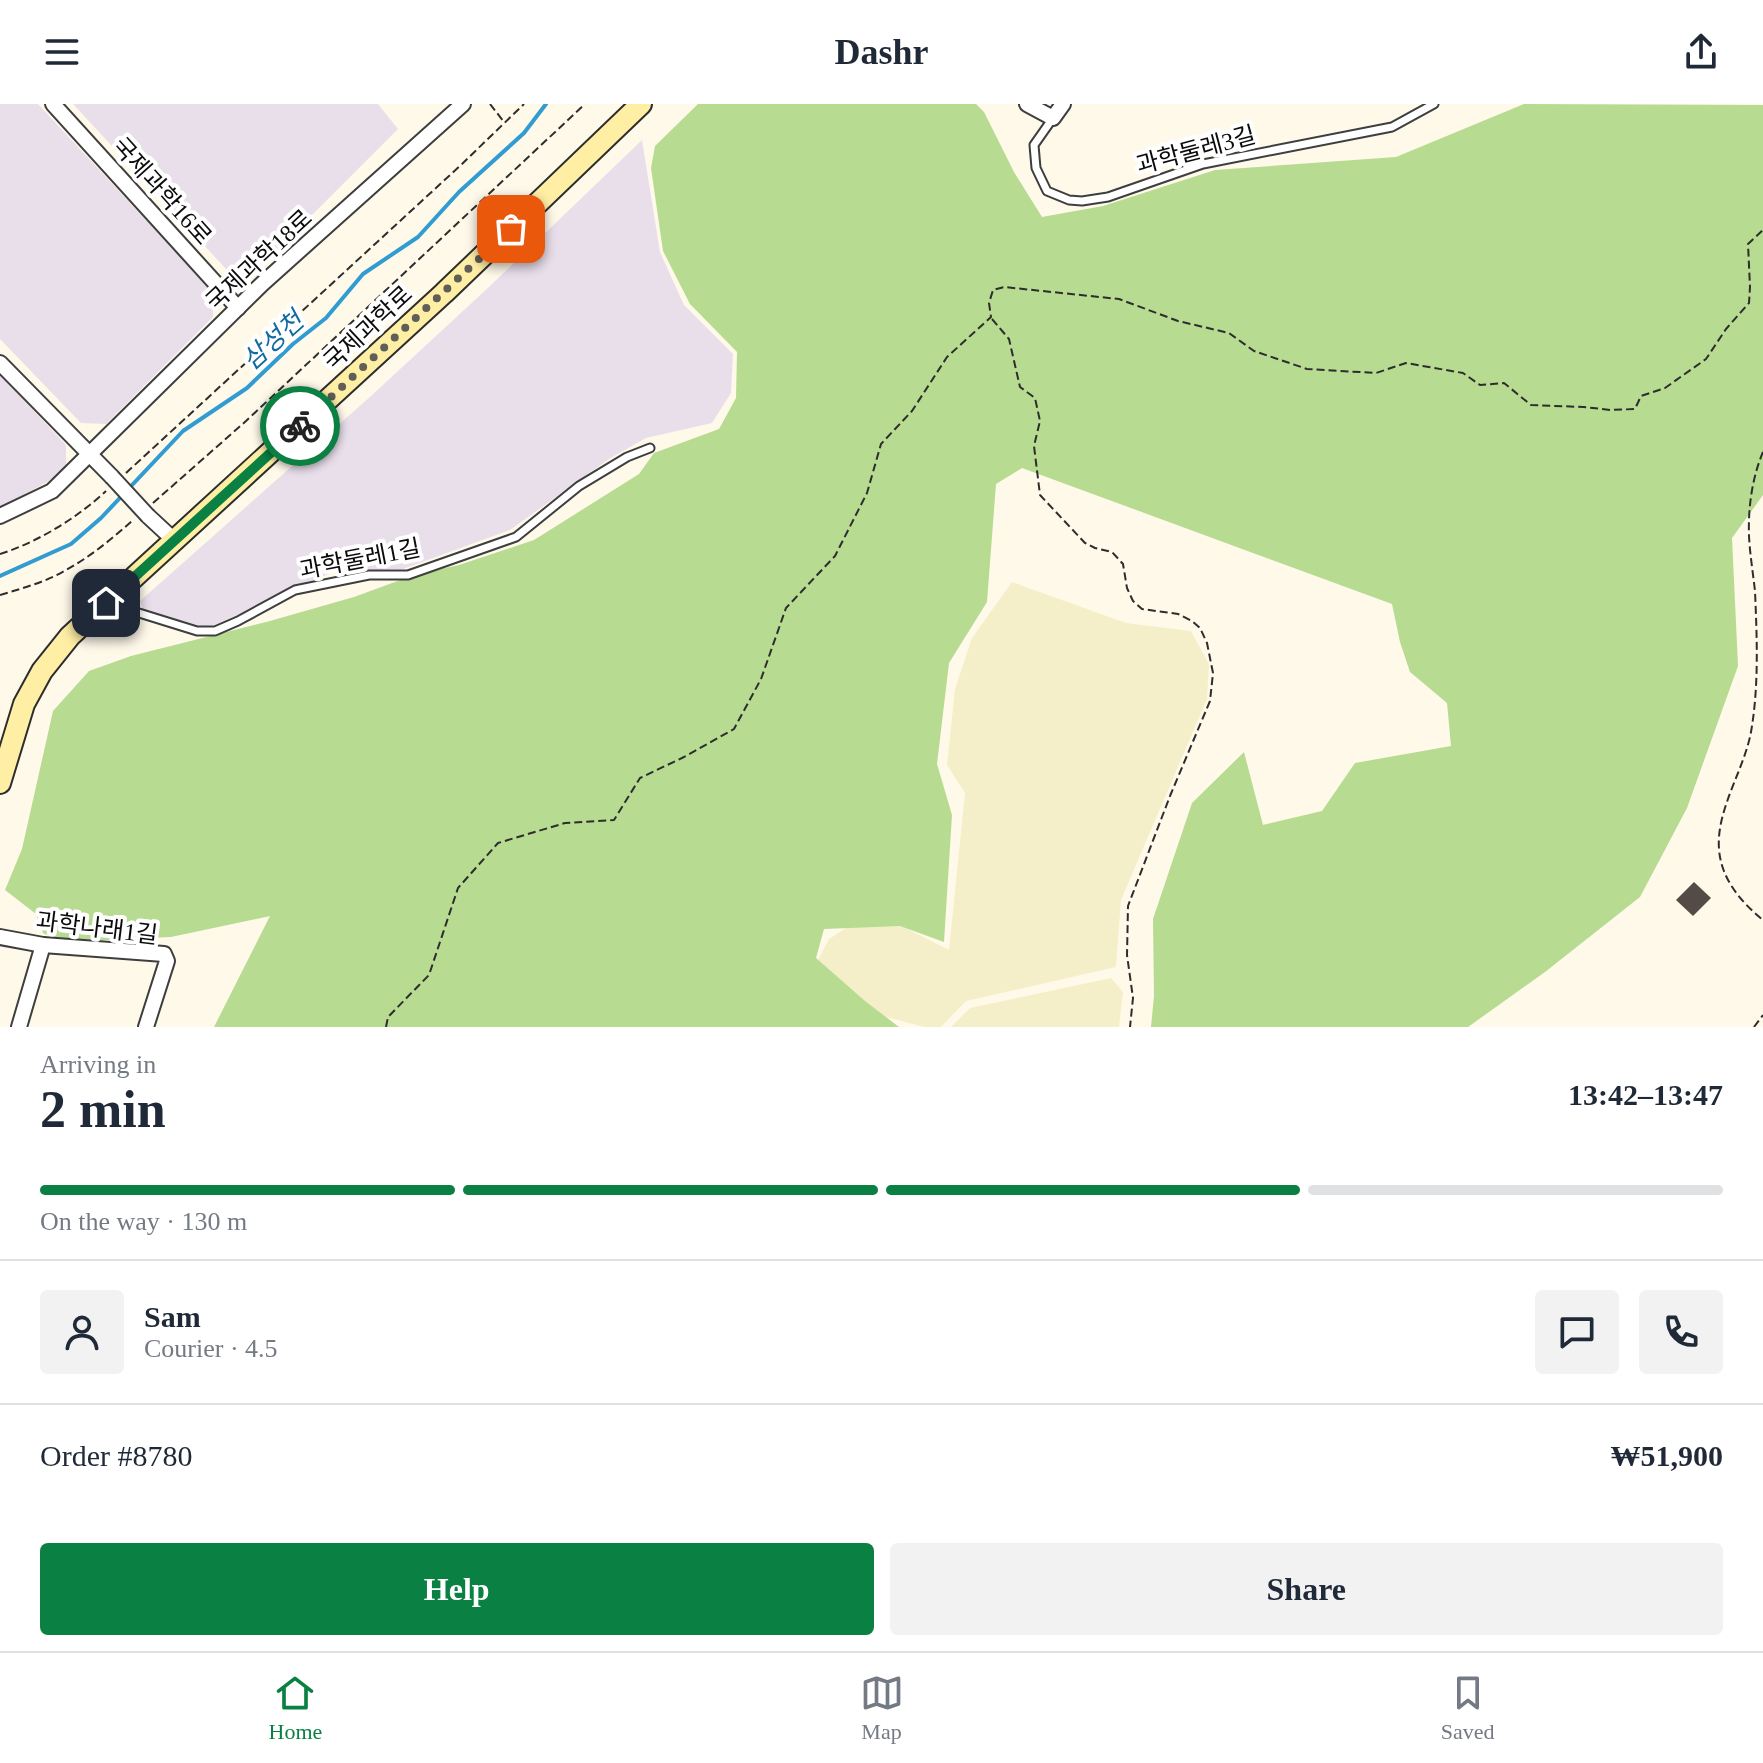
<!DOCTYPE html>
<html lang="en">
<head>
<meta charset="utf-8">
<style>
  :root { --surface:#fff; --page:#f2f2f3; --text:#1f2937; --muted:#747a83; --line:#e0e1e3; --accent:#0b8043 }
  body { margin:0; font-family:"Times New Roman","Noto Sans KR",serif; background:var(--page); color:var(--text); height:100vh; display:flex; flex-direction:column; font-size:30px; white-space:nowrap }
  * { box-sizing:border-box; margin:0 }
  p { font-size:26px; color:var(--muted) }
  .icon { flex:none; width:44px; height:44px; fill:none; stroke:currentColor; stroke-width:2; stroke-linecap:round; stroke-linejoin:round }
  .map { position:relative; height:923px; overflow:hidden }
  .side { display:flex; flex-direction:column; background:var(--surface); flex:1 }
  .side>* { flex:none }
  .pin { position:absolute; display:grid; place-items:center; width:68px; height:68px; color:#fff; margin:-34px; border-radius:16px; box-shadow:0 4px 12px #0006 }
  .courier { position:absolute; display:grid; place-items:center; width:80px; height:80px; margin:-40px; border:6px solid #0b8043; border-radius:50%; background:#fff; color:#222; box-shadow:0 2px 10px #0007 }
  .headline em { font-style:normal; font-weight:700 }
  .headline div { display:flex; flex-direction:column-reverse }
  .headline { display:flex; align-items:center; justify-content:space-between; height:136px; padding:0 40px }
  h1 { font-size:52px; font-weight:700; line-height:60px }
  .bar { display:grid; grid-template-columns:repeat(4,1fr); gap:12px 8px; align-content:center; height:96px; padding:0 40px }
  .bar i { height:10px; border-radius:6px; background:var(--line) }
  .bar .selected { background:var(--accent) }
  .bar p { grid-column:span 4 }
  .line { display:flex; align-items:center; gap:20px; padding:0 40px; border-top:2px solid var(--line) }
  .line div { flex:1 }
  .round { display:grid; place-items:center; flex:none; width:84px; height:84px; border-radius:8px; background:var(--page) }
  .action { display:flex; gap:16px; margin-top:auto; padding:16px 40px }
  .action a { flex:1; height:92px; border-radius:8px; background:var(--accent); color:#fff; font-size:32px; font-weight:700; line-height:92px; text-align:center }
  .action a+a { background:var(--page); color:var(--text) }
  header { display:flex; justify-content:space-between; align-items:center; height:104px; padding:0 40px; background:var(--surface); font-size:36px; font-weight:700 }
  .dock { display:flex; justify-content:space-around; align-items:center; height:112px; border-top:2px solid var(--line); background:var(--surface); font-size:22px; color:var(--muted) }
  .dock a { display:grid; justify-items:center; gap:4px }
  .dock .selected { color:var(--accent) }
  .map>svg:first-child { display:block }
</style>
</head>
<body>
<header><svg class="icon" aria-label="menu" viewBox="0 0 24 24"><path d="M4 6h16M4 12h16M4 18h16"/></svg>Dashr<svg class="icon" aria-label="share" viewBox="0 0 24 24"><path d="M12 15V3M7 8l5-5 5 5M5 13v7h14v-7"/></svg></header>
<div class="map">
<svg width="1763" height="923" viewBox="0 0 1763 923">
  <rect width="100%" height="100%" fill="#fff9ea"/>
  <!-- industrial -->
  <g fill="#e9dfeb">
    <path d="M0,0h38l175,188v25l-107,107 -25,-1 -81,-84z"/>
    <path d="M73,0h305l20,25 -146,146 -25,-5z"/>
    <path d="M642,36l18,112 24,53 49,49 -2,39 -19,30 -66,15 -37,21 -99,71 -107,39 -70,3 -123,55 -20,-2 -47,-15 -3,-9 231,-205 119,-110z"/>
    <path d="M0,271l66,70v22l-19,15 -47,26z"/>
  </g>
  <!-- farmland -->
  <g fill="#f5efc9">
    <path d="M1012,478l114,41 65,8 18,33 -2,35 -86,201 -5,67 -150,34 -25,26h-17l-60,-16 -58,-28 23,-44 43,-28 77,39 16,-157 -18,-28 8,-76 17,-51z"/>
    <path d="M1111,874l12,14 -4,35h-168l19,-19z"/>
  </g>
  <!-- forest -->
  <path fill="#b7db91" d="M698,0h278l8,8 30,60 28,45 61,-11 112,-36 181,-13 128,-53 239,1v390l-31,43 6,128 -51,142 -47,89 -95,75 -77,55h-317l3,-31 -1,-77 39,-116 52,-51 19,73 59,-14 33,-48 96,-17 -4,-43 -37,-31 -10,-30 -8,-38 -370,-136 -26,16 -9,118 -38,61 -12,101 15,51 -8,127 -44,-16 -76,3 -8,29 49,43 34,26h-685l56,-111 -99,21 -108,5 -20,-9 -7,-19 -31,-24 17,-41 31,-138 36,-40 42,-15 139,-35 84,-24 60,-22 45,-10 75,-25 105,-66 15,-21 65,-24 17,-31 1,-46 -47,-48 -27,-53 -12,-83 4,-22z"/>
  <g fill="none" stroke-linecap="round" stroke-linejoin="round">
    <!-- stream -->
    <path stroke="#319cd1" stroke-width="4" d="M0,472l71,-32 30,-26 82,-87 64,-43 46,-44 33,-26 37,-44 55,-37 41,-45 65,-59 22,-29"/>
  </g>
  <!-- building -->
  <path fill="#544b47" d="M1694,778l17,16 -18,18 -17,-16z"/>
  <g fill="none" stroke-linecap="round" stroke-linejoin="round">
    <defs>
      <g id="lane">
        <path d="M1053,14l-19,27 2,23 11,23 22,9 13,1 26,-4 95,-33 189,-37 42,-23"/>
        <path d="M110,500l87,27h18l23,-10 57,-31 74,-15h39l108,-38 63,-51 48,-29 23,-9"/>
      </g>
      <g id="street">
        <path d="M53,0l185,204"/>
        <path d="M1027,0l26,14 10,-14"/>
        <path d="M0,259l112,114"/>
        <path d="M0,412l52,-25 210,-207 201,-180"/>
        <path d="M148,412l27,25"/>
        <path d="M0,833l43,8 121,9 3,7 -21,66"/>
        <path d="M19,923l24,-82"/>
      </g>
      <path id="secondary" d="M0,679l24,-79 18,-33 28,-35 374,-343 197,-189"/>
    </defs>
    <!-- lane casing -->
    <use href="#lane" stroke="#3e3e3e" stroke-width="11"/>
    <!-- street casing -->
    <use href="#street" stroke="#3e3e3e" stroke-width="18"/>
    <!-- secondary casing -->
    <use href="#secondary" stroke="#2d2d2d" stroke-width="24"/>
    <!-- path -->
    <g stroke="#2d2d2d" stroke-width="2" stroke-dasharray="8 4" stroke-linecap="butt">
      <path d="M490,0l14,18"/>
      <path d="M992,215l17,20 11,48 15,11 5,23 -6,25 6,49 45,48 10,5 17,4 11,12 4,24 6,13 9,8 36,5 14,7 8,7 7,15 6,30 -3,28 -40,95 -42,110 -1,49 6,43 -3,29"/>
      <path d="M1763,348c-11,26 -15,56 -14,84 1,19 4,37 6,55 2,47 4,95 -4,141 -7,38 -35,78 -32,117 2,30 22,53 44,71"/>
      <path d="M126,369l336,-309 62,-60"/>
      <path d="M153,399l93,-82 339,-317"/>
      <path d="M0,450c38,-12 77,-36 106,-63"/>
      <path d="M0,491c23,-7 46,-13 66,-25 24,-13 47,-32 67,-50"/>
      <path d="M386,923l2,-10 41,-42 29,-87 40,-45 67,-20 49,-3 26,-42 44,-21 50,-28 27,-50 25,-71 49,-52 32,-63 14,-49 31,-33 35,-54 44,-40 -2,-14 4,-13 11,-3 115,12 59,22 51,12 25,18 53,18 69,4 30,-10 57,10 17,12 24,-2 27,22 52,2 28,3 24,-1 6,-13 24,-8 41,-29 20,-30 23,-26 1,-16 -2,-43 15,-14"/>
      <path d="M1754,923l9,-12"/>
    </g>
    <!-- lane -->
    <use href="#lane" stroke="#fff" stroke-width="7"/>
    <!-- street -->
    <use href="#street" stroke="#fff" stroke-width="14"/>
    <!-- secondary -->
    <use href="#secondary" stroke="#ffefa5" stroke-width="20"/>
    <defs>
      <path id="street-bridge" d="M112,373l36,39"/>
    </defs>
    <!-- street-bridge casing -->
    <use href="#street-bridge" stroke="#3e3e3e" stroke-width="18" stroke-linecap="butt"/>
    <!-- street-bridge -->
    <use href="#street-bridge" stroke="#fff" stroke-width="14"/>
  </g>
  <g fill="none" stroke-linecap="round" stroke-linejoin="round">
    <!-- done -->
    <path stroke="#605e59" stroke-width="8" stroke-dasharray="0 14.4" d="M300,322l211,-197"/>
    <!-- route -->
    <path stroke="#0b8043" stroke-width="10" d="M106,499l194,-177"/>
  </g>
  <g text-anchor="middle" dominant-baseline="central" stroke-width="8" stroke-linejoin="round" paint-order="stroke">
    <!-- street labels -->
    <g font-size="24" fill="#0b0b0b" stroke="#fff">
      <text transform="translate(1196 46) rotate(-15)">과학둘레3길</text>
      <text transform="translate(162 87) rotate(48)">국제과학16로</text>
      <text transform="translate(259 156) rotate(-43)">국제과학18로</text>
      <text transform="translate(368 224) rotate(-43)">국제과학로</text>
      <text transform="translate(360 455) rotate(-11)">과학둘레1길</text>
      <text transform="translate(97 824) rotate(7)">과학나래1길</text>
    </g>
    <!-- water labels -->
    <g font-size="26" font-style="italic" fill="#116ba0" stroke="#fff">
      <text transform="translate(273 237) rotate(-42)">삼성천</text>
    </g>
  </g>
</svg>
<div class="pin" style="left:511px;top:125px;background:#ea580c"><svg class="icon" aria-label="bag" viewBox="0 0 24 24"><path d="M5 8h14l-1 12H6zM9 8a3 3 0 0 1 6 0"/></svg></div>
<div class="pin" style="left:106px;top:499px;background:#1f2937"><svg class="icon" aria-label="home" viewBox="0 0 24 24"><path d="M3 11l9-7 9 7M6 9v11h12V9"/></svg></div>
<div class="courier" style="left:300px;top:322px"><svg class="icon" aria-label="bike" viewBox="0 0 24 24"><circle cx="6" cy="16" r="4"/><circle cx="18" cy="16" r="4"/><path d="M6 16l4-8h5l3 8M10 8l3 8H6M13 5h3"/></svg></div>
</div>
<section class="side">
<div class="headline"><div><h1>2 min</h1><p>Arriving in</p></div><em>13:42–13:47</em></div>
<div class="bar"><i class="selected"></i><i class="selected"></i><i class="selected"></i><i></i><p>On the way · 130 m</p></div>
<div class="line" style="height:144px"><a class="round"><svg class="icon" aria-label="person" viewBox="0 0 24 24"><circle cx="12" cy="8" r="4"/><path d="M4 21q1-7 8-7t8 7"/></svg></a><div><b>Sam</b><p>Courier · 4.5</p></div><a class="round"><svg class="icon" aria-label="chat" viewBox="0 0 24 24"><path d="M4 5h16v11H9l-5 4z"/></svg></a><a class="round"><svg class="icon" aria-label="phone" viewBox="0 0 24 24"><path d="M5 4h4l2 5-3 2q2 4 5 5l2-3 5 2v4C11 20 4 13 5 4z"/></svg></a></div>
<div class="line" style="height:104px"><div>Order #8780</div><b>₩51,900</b></div>
<div class="action"><a>Help</a><a>Share</a></div>
</section>
<nav class="dock">
<a class="selected"><svg class="icon" aria-label="home" viewBox="0 0 24 24"><path d="M3 11l9-7 9 7M6 9v11h12V9"/></svg>Home</a>
<a><svg class="icon" aria-label="map" viewBox="0 0 24 24"><path d="M3 6l6-2 6 2 6-2v14l-6 2-6-2-6 2zM9 4v14M15 6v14"/></svg>Map</a>
<a><svg class="icon" aria-label="saved" viewBox="0 0 24 24"><path d="M7 4h10v16l-5-4-5 4z"/></svg>Saved</a>
</nav>
</body>
</html>
